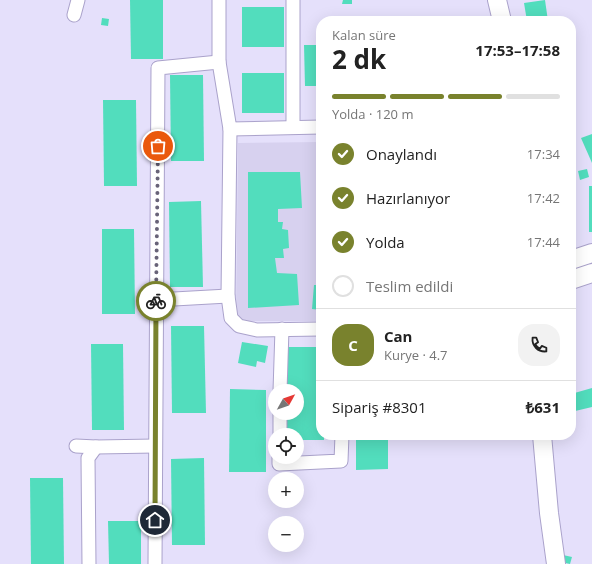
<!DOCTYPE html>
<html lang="tr">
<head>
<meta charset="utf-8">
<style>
  :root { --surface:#fff; --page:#f2f2f2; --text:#222; --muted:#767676; --line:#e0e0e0; --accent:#79822d }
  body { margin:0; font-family:"Open Sans",sans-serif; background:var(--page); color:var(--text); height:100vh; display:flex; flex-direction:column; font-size:15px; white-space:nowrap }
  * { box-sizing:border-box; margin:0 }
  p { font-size:13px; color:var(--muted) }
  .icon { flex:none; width:22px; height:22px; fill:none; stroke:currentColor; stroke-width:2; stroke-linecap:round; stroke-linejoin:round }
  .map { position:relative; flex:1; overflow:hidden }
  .side { position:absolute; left:316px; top:16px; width:260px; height:424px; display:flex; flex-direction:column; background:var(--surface); border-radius:16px; box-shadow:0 4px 16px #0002 }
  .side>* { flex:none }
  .needle { width:26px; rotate:50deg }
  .buttons { position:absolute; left:268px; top:384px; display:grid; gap:8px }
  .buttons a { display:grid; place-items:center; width:36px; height:36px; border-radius:50%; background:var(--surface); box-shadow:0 4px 16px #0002; font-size:20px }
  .pin { position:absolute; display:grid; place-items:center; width:34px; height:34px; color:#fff; margin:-17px; border:2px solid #fff; border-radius:50%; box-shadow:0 1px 4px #0007 }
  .courier { position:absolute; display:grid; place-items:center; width:40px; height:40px; margin:-20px; border:3px solid #79822d; border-radius:50%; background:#fff; color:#222; box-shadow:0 1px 5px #0007 }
  .head em { font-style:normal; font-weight:700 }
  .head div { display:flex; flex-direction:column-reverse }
  .head { display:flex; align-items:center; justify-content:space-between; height:68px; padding:0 16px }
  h1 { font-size:26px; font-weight:700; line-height:30px }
  .bar { display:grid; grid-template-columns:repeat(4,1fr); gap:6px 4px; align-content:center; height:48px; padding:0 16px }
  .bar i { height:5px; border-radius:3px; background:var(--line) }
  .bar .on { background:var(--accent) }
  .bar p { grid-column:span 4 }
  .line { display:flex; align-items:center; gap:10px; padding:0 16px; border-top:1px solid var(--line) }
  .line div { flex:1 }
  .round { display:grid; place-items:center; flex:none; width:42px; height:42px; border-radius:16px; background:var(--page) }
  ol { padding:0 16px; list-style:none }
  li { display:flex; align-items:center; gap:12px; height:44px }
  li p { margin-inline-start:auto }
  li .icon { padding:4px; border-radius:50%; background:var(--accent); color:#fff; stroke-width:4 }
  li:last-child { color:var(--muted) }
  li i { width:22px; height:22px; border:2px solid var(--line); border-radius:50% }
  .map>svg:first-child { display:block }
</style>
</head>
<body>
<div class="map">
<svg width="592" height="564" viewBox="0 0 592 564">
  <rect width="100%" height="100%" fill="#e5e0fb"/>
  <!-- built -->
  <path fill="#d7d1ef" d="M321,142v179h-79l-6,-9 2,-169z"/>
  <!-- building -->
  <g fill="#52ddbd">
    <path d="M130,0h33v59h-32z"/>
    <path d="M343,0h9v4h-10z"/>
    <path d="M545,0l3,21h-21l-3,-18z"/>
    <rect x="242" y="7" width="42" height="40"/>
    <path d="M102,18l7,1 -1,7 -7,-1z"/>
    <path d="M304,45h17v41h-16z"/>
    <rect x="242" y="73" width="42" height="40"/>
    <path d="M170,75h33l1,86h-33z"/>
    <path d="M103,100h33l1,86h-33z"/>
    <path d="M592,134v29l-11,-25z"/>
    <path d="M587,169l2,8 -9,3 -2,-9z"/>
    <path d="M248,172h52l2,36 -24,1v13h5l-1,7 6,1 1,18 -6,1 1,9h-9l2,15 20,1 2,31 -51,3z"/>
    <rect x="589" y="186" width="3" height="46"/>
    <path d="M201,201l2,86h-33l-1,-85z"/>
    <path d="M102,229h32l1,85h-33z"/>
    <path d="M314,285h7v25l-9,-1z"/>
    <path d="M171,326h33l2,87h-34z"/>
    <path d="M242,342l26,4 -3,17 -8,-2 -1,6 -18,-4z"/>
    <path d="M91,344h32l1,86h-32z"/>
    <path d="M287,347h34v88h3v5h-27v-5h-11v-22h11v-22h-10z"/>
    <path d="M592,388v19l-21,5v-18z"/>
    <path d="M230,389l36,1v82h-37z"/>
    <path d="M356,435h32v34l-32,1z"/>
    <path d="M204,458l1,87h-33l-1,-86z"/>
    <path d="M30,478h33l1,86h-33z"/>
    <path d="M108,521h33v43h-32z"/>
    <path d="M563,555l9,2 -2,7 -9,-2z"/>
  </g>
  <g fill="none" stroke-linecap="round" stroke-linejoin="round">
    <defs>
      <g id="street">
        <path d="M219,0v62l11,67 91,-2"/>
        <path d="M293,0v127"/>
        <path d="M74,15l4,-15"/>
        <path d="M230,129l-2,167 3,22 8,8 18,4 64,-1"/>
        <path d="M156,300l72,-4"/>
        <path d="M280,391l2,-62"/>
        <path d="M280,435v-22"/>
        <path d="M76,446l20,1 59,-1"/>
        <path d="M279,457v7l62,-3 1,-26"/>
        <path d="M89,564l-1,-106 8,-11"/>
        <path d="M155,564l3,-496 61,-6"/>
      </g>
      <g id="secondary">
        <path d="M497,0l5,21"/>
        <path d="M571,260l21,-7"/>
        <path d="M571,280l21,-7"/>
        <path d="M542,435l7,78 7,51"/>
      </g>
    </defs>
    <!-- street casing -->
    <use href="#street" stroke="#aaa2cb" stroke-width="15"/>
    <!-- secondary casing -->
    <use href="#secondary" stroke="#aaa2cb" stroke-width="20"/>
    <!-- street -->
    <use href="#street" stroke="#fff" stroke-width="13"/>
    <!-- secondary -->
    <use href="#secondary" stroke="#fff" stroke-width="18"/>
  </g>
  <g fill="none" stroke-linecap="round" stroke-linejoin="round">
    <!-- done -->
    <path stroke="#686378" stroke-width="4" stroke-dasharray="0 7.2" d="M156,301l2,-155"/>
    <!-- route -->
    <path stroke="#79822d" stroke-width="5" d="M155,520l1,-219"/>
  </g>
</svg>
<div class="buttons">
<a><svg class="needle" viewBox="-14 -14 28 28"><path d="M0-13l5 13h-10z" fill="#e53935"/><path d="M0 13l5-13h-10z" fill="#767676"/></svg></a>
<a><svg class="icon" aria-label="locate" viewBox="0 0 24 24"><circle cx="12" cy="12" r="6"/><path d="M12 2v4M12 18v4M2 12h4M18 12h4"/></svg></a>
<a>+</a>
<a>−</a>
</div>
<div class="pin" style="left:158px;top:146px;background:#ea580c"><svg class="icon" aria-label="bag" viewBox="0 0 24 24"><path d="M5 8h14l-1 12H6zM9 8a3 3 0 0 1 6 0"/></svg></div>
<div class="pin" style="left:155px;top:520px;background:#1f2937"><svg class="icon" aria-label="home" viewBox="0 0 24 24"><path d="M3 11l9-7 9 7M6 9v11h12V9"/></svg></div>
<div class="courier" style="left:156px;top:301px"><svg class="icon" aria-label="bike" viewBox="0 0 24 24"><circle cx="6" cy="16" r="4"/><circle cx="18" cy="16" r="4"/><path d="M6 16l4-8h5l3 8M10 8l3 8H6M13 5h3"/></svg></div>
<section class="side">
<div class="head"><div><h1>2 dk</h1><p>Kalan süre</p></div><em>17:53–17:58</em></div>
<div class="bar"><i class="on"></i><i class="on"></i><i class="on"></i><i></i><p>Yolda · 120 m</p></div>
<ol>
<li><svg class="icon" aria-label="check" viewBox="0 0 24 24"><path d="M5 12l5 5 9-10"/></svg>Onaylandı<p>17:34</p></li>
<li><svg class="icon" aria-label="check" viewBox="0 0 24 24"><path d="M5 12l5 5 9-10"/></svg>Hazırlanıyor<p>17:42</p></li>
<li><svg class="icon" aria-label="check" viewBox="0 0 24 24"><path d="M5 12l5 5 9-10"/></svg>Yolda<p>17:44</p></li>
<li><i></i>Teslim edildi</li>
</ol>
<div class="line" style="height:72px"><b class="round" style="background:var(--accent);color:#fff">C</b><div><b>Can</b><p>Kurye · 4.7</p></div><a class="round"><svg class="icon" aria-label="phone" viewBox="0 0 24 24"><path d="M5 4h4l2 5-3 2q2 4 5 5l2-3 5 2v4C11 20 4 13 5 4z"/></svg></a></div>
<div class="line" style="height:52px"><div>Sipariş #8301</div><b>₺631</b></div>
</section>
</div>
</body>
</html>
